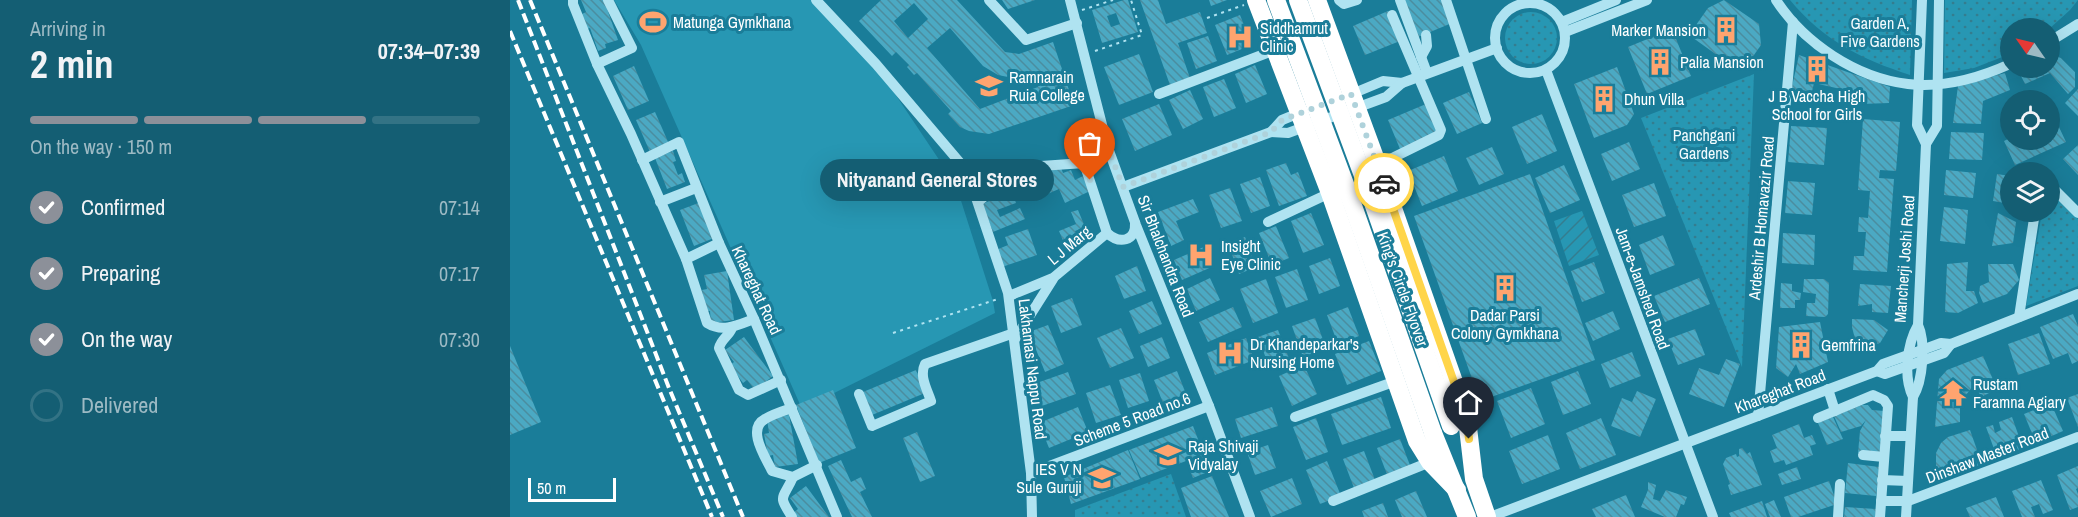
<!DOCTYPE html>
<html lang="en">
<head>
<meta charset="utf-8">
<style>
  :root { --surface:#145e73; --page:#21677b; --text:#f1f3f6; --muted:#9dbac4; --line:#337385; --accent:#8c9099 }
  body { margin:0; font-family:"Archivo Narrow",sans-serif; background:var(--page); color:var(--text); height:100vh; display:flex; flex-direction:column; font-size:22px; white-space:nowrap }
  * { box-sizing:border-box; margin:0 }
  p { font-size:20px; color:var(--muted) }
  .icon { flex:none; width:33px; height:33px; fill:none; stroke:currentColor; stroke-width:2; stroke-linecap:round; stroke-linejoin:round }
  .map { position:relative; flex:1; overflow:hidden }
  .panel { display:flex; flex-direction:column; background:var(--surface); width:510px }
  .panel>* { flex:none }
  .needle { width:39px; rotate:304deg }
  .controls { position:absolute; left:1490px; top:18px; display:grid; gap:12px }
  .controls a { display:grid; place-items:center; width:60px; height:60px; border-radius:50%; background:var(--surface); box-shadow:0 6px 24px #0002; font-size:30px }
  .scale { position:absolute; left:18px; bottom:15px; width:88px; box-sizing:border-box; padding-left:6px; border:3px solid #fff; border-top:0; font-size:16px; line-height:21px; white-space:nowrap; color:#fff; -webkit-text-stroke:4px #1a7d99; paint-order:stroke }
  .pin { position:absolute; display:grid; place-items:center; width:51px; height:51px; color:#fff; margin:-62px -26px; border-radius:50% 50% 50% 0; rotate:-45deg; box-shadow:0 0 6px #0007 }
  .pin .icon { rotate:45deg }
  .courier { position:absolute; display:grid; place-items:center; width:60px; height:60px; margin:-30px; border:4px solid #ffd54a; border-radius:50%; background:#fff; color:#222; box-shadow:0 2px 8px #0007 }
  .bubble { position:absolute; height:42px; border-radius:21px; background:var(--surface); box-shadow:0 6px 24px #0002; font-size:20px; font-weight:800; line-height:42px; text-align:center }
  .headline em { font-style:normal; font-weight:800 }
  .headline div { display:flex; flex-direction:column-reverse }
  .headline { display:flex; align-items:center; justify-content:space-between; height:102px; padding:0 30px }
  h1 { font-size:39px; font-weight:800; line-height:45px }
  .bar { display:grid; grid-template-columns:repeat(4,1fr); gap:9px 6px; align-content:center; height:72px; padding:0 30px }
  .bar i { height:8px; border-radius:4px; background:var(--line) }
  .bar .active { background:var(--accent) }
  .bar p { grid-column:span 4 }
  ol { padding:0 30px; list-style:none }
  li { display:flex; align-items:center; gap:18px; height:66px }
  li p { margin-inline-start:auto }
  li .icon { padding:6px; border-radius:50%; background:var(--accent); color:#fff; stroke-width:4 }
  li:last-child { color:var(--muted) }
  li i { width:33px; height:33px; border:3px solid var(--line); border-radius:50% }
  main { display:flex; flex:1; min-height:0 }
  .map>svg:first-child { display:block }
</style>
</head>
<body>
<main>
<section class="panel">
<div class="headline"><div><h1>2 min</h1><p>Arriving in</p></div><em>07:34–07:39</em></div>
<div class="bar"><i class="active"></i><i class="active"></i><i class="active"></i><i></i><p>On the way · 150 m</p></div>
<ol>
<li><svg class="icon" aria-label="check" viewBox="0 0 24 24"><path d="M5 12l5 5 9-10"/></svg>Confirmed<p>07:14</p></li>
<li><svg class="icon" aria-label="check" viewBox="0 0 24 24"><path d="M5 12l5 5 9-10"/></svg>Preparing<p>07:17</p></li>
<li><svg class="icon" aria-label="check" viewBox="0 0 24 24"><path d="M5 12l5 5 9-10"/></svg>On the way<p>07:30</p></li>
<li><i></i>Delivered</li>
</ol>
</section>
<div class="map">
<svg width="1568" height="517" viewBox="0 0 1568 517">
  <defs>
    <pattern id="park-dots" width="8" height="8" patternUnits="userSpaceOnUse" patternTransform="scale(1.5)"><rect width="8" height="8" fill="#2797b3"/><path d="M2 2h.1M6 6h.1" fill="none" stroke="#347d8f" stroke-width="1.8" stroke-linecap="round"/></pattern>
    <pattern id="garden-furrows" width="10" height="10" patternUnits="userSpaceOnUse" patternTransform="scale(1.5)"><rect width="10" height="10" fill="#2797b3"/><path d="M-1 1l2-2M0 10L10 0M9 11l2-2" fill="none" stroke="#347d8f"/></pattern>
    <pattern id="building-back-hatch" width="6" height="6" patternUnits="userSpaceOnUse" patternTransform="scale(1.5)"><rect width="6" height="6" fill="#4ba9c3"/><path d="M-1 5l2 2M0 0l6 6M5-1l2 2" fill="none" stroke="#4b8d9f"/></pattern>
  </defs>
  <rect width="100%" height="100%" fill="#1a7d99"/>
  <!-- park -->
  <g fill="url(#park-dots)">
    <path d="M1280,0h122l-2,75c-49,-16 -86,-34 -120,-75z"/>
    <path d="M1435,0h133l-8,10 -21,19 -39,-1v26l-36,14 -30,5z"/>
    <circle cx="1021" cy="38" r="26"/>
    <path d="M1244,74l-12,293 -101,-249z"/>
    <path d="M1539,189l29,30v67l-52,20 16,-94h7z"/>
    <path d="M661,474l15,43h-111v-7z"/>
  </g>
  <!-- garden -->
  <path fill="url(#garden-furrows)" d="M1072,211l17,44 -30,11 -15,-45z"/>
  <!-- pitch -->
  <path fill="#2797b3" d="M104,0h202l59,64 81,121 37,116 2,12 -193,96 -161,-364z"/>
  <!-- building -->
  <g fill="url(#building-back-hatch)" fill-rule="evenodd">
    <path d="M71,0h23l14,40 -13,4 1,4 -8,3 -8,-23 -5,2 -5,-15 6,-3z"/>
    <path d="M371,0h76l48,52 14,2 34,-12 21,63 -85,29 -20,-3 -9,-4 -12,-13 3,-3 -34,-38 -3,2 -7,-8 2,-2 -13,-13 -4,4 -33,-35zM404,3l14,16 -20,19 -14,-17zM440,28l33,38 15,9 10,2h15l11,-3 4,13 -58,22 -53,-61z"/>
    <path d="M492,0h33l-27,9z"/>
    <path d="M614,0h4l10,32 -36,11 -10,-33zM606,13l4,11 -9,3 -4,-11z"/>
    <path d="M630,0h18l8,24 34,-12 7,21 -29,10 13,38 -20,7z"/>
    <path d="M699,0h18l-16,6z"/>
    <path d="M893,0h40l9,23 -34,14z"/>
    <path d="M1214,0l35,24 2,21 -14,20 -12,3 -46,-33 19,-27z"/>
    <path d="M878,11l12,30 -35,14 -12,-29z"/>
    <path d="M730,15l12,30 -25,10 -12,-30z"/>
    <path d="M1162,29l19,47 -44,18 -19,-47z"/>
    <path d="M698,36l9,25 -21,8 -9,-26z"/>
    <path d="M629,54l14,38 -34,13 -15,-38z"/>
    <path d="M1539,54l12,4 14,14v15l-7,7 -18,-21 -25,11 -8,-16h32z"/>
    <path d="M1289,55l91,32 -1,16 -28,1 6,-9 -53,-12 -5,21 -20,-4z"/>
    <path d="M745,65l12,29 -21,9 -11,-29z"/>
    <path d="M124,66l15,35 -21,9 -15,-34z"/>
    <path d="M1107,67l17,47 -7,11 -33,13 -20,-54z"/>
    <path d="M1495,73l5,17 -27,11 -2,23 -28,-1 5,-37z"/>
    <path d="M714,79l12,29 -22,9 -11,-30z"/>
    <path d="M1568,89v27l-13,-13z"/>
    <path d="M680,90l13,29 -20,10 -14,-29z"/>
    <path d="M959,92l13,31 -25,11 -14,-31z"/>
    <path d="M649,104l13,31 -37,16 -13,-32z"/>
    <path d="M916,104l12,29 -38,16 -12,-29z"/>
    <path d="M145,112l14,32 -19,8 -14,-32z"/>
    <path d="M1542,112l14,30 -51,23 -11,-24 6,-3 39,2v-27z"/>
    <path d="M1032,114l15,37 -30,13 -15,-37z"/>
    <path d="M1353,119l37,3 -4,49 -16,-1 -1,8 15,1 -7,93 -34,-2 1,-14h10l2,-24h-8l1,-15 9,1 2,-27 -12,-1z"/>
    <path d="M1281,126l36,2 -3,37 -36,-3z"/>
    <path d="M1441,132l33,1 -2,27 -33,-1z"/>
    <path d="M1119,142l11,27 -28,12 -11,-27z"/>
    <path d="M1568,145v30l-15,-16z"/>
    <path d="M982,147l12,27 -25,11 -13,-27z"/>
    <path d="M163,151l3,10 -3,1 5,13 4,-2 3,9 -18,7 -12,-31z"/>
    <path d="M934,156l14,35 -36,15 -14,-35z"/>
    <path d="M776,163l5,12 7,-3 9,24 -28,10 -13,-36z"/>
    <path d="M550,165l3,8 8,-3 4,10 8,-4 7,15 -25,12 -6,-14 -14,6 -9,-19z"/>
    <path d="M1054,165l16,35 -30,13 -15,-35z"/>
    <path d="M1436,170l30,3 -3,25 -29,-3z"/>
    <path d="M1020,174l65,186 -115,41 -66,-185z"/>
    <path d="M1487,174l13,2v28l-17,-3z"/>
    <path d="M750,177l10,29 -19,7 -11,-29z"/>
    <path d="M1278,181l27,2 -3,32 -27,-2z"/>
    <path d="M1144,183l12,33 -32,11 -12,-32z"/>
    <path d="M720,188l12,33 -21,7 -12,-33z"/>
    <path d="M502,192l4,11 -19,7 3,7 20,-9 5,11 -32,13 -11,-28z"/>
    <path d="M683,199l6,13 -23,9 8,19 -13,6 -13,-34z"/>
    <path d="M191,202l13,36 -20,8 -14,-36z"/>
    <path d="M1434,207l24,3 -3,34 -25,-3z"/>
    <path d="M568,210l7,17 -10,4 5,12 -7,3 -2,-6 -7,3 -5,-12 17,-7 -5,-12z"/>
    <path d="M801,213l13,32 -21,8 -12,-32z"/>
    <path d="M1488,213l18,9 -3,21 -21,3z"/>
    <path d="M766,226l13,32 -17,7 -13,-32z"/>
    <path d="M518,229l9,26 -35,12 -6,-17 12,-5 -3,-8z"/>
    <path d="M1273,233l32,2 -1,30 -32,-2z"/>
    <path d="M1153,235l12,30 -25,10 -11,-30z"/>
    <path d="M735,237l11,30 -17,7 -11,-31z"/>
    <path d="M696,246l8,20 -32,14 -8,-20z"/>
    <path d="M820,258l10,28 -21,8 -10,-28z"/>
    <path d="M1084,262l11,31 -23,9 -11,-31z"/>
    <path d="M1458,262l-2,29h8l4,12 -20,10 -13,-1 2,-48z"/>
    <path d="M1478,264h25l6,16 -12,14 -24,9 -4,-10 1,-7 9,-4z"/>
    <path d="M627,266l9,25 -22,8 -9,-23z"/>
    <path d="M787,269l11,31 -22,8 -11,-31z"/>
    <path d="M217,271l7,49 -23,3 -1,-12h-5l-3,-21 5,-1 -3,-14z"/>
    <path d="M700,278l10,22 -24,11 -9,-22z"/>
    <path d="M1189,278l11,26 -45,18 -11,-26z"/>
    <path d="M756,279l12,34 -25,10 -13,-34z"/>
    <path d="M1294,279h20l5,4 -1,31 -3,3 -19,-1 1,-13h8l1,-9 -13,-2z"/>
    <path d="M1271,283l11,1v7l9,2 -1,7h-5v8h-15z"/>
    <path d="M1350,284l31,2 -3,27 -16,-1v-8l-14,2z"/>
    <path d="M562,298l10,27 -21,8 -10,-27z"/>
    <path d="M642,301l10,23 -23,10 -10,-23z"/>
    <path d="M723,307l9,20 -34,15 -9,-20z"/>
    <path d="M838,307l11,29 -21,8 -11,-29z"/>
    <path d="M1103,311l7,18 -27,12 -8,-18z"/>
    <path d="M1563,314l5,12v35l-6,3 -4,-11 -15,6 -13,-32z"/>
    <path d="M805,318l11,30 -23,9 -11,-31z"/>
    <path d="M1342,319l22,1 14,10 -8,13 -22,8 -6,-24z"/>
    <path d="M1310,322l8,40 -28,12 -4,-10 -8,13 -12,-9 3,-41z"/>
    <path d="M538,325l16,39 -19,8 -16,-40z"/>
    <path d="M611,328l13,30 -24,10 -13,-30z"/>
    <path d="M1185,329l10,26 -27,10 -10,-26z"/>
    <path d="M768,330l12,31 -20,8 -12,-32z"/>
    <path d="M1529,333l11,31 -32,11 -10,-31z"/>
    <path d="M234,337l29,39 -18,14 -8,-10 -4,3 -13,-18 4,-3 -9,-12z"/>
    <path d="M652,337l8,21 -22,9 -8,-21z"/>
    <path d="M736,338l8,22 -39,15 -8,-22z"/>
    <path d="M859,341l12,30 -34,14 -12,-31z"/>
    <path d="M0,346l31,76 -31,13z"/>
    <path d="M1122,352l9,24 -31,12 -9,-24z"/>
    <path d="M1473,356l14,33 -16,8 -6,-13 -15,18v20l-25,5 4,-48 8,-9z"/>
    <path d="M1216,359l14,5 -16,43 -35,-13 10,-26 20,7z"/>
    <path d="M794,365l13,29 -25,12 -13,-30z"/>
    <path d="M406,370l9,23 -53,22 -9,-23z"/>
    <path d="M667,371l9,23 -23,9 -9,-23z"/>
    <path d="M1068,371l13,33 -28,11 -12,-33z"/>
    <path d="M558,372l8,22 -37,13 -8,-22z"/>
    <path d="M630,373l9,28 -21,7 -9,-28z"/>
    <path d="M600,385l11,30 -25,8 -10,-30z"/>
    <path d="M1021,388l14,36 -34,14 -14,-37z"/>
    <path d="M323,390l23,58 -37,15 -23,-58z"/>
    <path d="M1127,391l19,8 -16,38 -29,-11 11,-28 10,4z"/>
    <path d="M1568,394v33l-11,-29z"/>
    <path d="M871,397l10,31 -49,17 -11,-31z"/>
    <path d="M1541,403l12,28 -27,12 -12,-29z"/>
    <path d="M1352,405h6l4,5 13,1 -3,44 -24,-2 2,-22 6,-11 -5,6 -20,6 -7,-16z"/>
    <path d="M568,407l10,25 -39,16 -10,-25z"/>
    <path d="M762,407l6,19 -37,12 -6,-19z"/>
    <path d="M279,415l9,49 -23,3 -2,-12 -5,1 -4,-22 5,-1 -2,-14z"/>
    <path d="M1323,417l10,22 -16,6 -9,-22z"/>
    <path d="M1502,417l11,31 -26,9 -11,-30 7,-2 2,8 6,-3 -2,-8z"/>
    <path d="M806,418l12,34 -22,8 -13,-33z"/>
    <path d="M1091,418l15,37 -36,14 -14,-36z"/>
    <path d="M1289,424l5,14 8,-3 4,9 -6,2 3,9 -27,10 -2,-5 -10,3 -4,-12 7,-3 -5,-13z"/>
    <path d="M683,426l17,45 -17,7 -7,-17 -45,17 -12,-28z"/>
    <path d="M1460,430l12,34 -36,14 -10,-9v-16l5,-10 7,-6z"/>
    <path d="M407,432l18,44 -15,6 -17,-44z"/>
    <path d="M1038,435l12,34 -38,15 -13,-33z"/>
    <path d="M890,439l11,29 -23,9 -11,-29z"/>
    <path d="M758,445l8,23 -21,7 -8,-23z"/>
    <path d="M1232,448l5,6 3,-2 12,33 -31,10 -3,-10 2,-1 -7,-20 3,-6 10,-4 1,3 2,-1v-7z"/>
    <path d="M618,450l12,29 -69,25 -7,-27z"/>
    <path d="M854,451l11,29 -21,8 -11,-29z"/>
    <path d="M331,460l10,22 10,-5 5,12 -6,3 12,25h-20l-24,-51z"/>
    <path d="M817,461l14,35 -21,8 -14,-34z"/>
    <path d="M1338,463l31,4 -3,29 -31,-3z"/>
    <path d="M1568,466v22l-2,1 2,5v13l-8,3 -13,-35z"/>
    <path d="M1287,467l4,12 -19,6 -4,-11z"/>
    <path d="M702,476l17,41h-38l-10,-29z"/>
    <path d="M782,478l10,26 -31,13 -11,-26z"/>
    <path d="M1531,480l12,30 -10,4 -4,-10 -8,3 4,10h-13l-10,-26z"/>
    <path d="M1319,481l8,23 -39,13h-7l-7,-20z"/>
    <path d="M1138,482l8,3 -3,14 7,2 6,-11 21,7 -3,8 -3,-1 -5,13h-11l-24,-10 7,-17z"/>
    <path d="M296,486l23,31h-32l-4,-4 5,-4 -8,-11z"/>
    <path d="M906,491l11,26h-25l-7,-17z"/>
    <path d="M1116,495l9,22h-39l-4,-8z"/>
    <path d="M1486,497l8,20h-34l-4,-9z"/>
    <path d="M1264,500l7,17h-11l-5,-13z"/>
    <path d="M1252,501l5,16h-36l-2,-4z"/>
    <path d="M873,503l5,14h-24l-2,-6z"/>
    <path d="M1335,507l31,2 -1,8h-31z"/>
  </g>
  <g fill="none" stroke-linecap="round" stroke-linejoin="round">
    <!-- path -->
    <g stroke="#afe3f1" stroke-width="2" stroke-dasharray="3 4.5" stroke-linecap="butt">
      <path d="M572,10l31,-10"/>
      <path d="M697,18l37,-13"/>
      <path d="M585,51l47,-16 -11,-35"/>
      <path d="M383,333l105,-34"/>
    </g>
    <!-- minor -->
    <g stroke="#afe3f1" stroke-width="10">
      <path d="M63,0v4l24,60"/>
      <path d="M98,0l24,48 -35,16 34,70 55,125 33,-16 35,76 83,198"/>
      <path d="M306,0l60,64 91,107 41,122 23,180 1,44"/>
      <path d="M479,0l37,40 51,-17"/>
      <path d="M560,0l38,148 28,77 73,181 41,111"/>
      <path d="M829,0l5,4 13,-4"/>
      <path d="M890,0l27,73"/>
      <path d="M936,0l40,119"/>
      <path d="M1266,0c28,43 80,78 132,84 34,4 71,-6 102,-20"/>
      <path d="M1412,0l-5,125 9,19"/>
      <circle cx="1020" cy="38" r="35"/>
      <path d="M1052,22l54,-22"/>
      <path d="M1055,32l82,-32"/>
      <path d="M1539,42l29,-18"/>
      <path d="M911,57l6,-11 -1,-11"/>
      <path d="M1036,70l167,447"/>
      <path d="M649,94l116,-44"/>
      <path d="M837,96l36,-15 19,2 95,-35"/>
      <path d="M761,132l17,1 98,-36 16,-14"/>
      <path d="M598,148c-13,-7 -24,-1 -24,15l23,70c12,11 29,9 28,-10"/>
      <path d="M132,160l37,-18 40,101"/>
      <path d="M868,165l61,-30 2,-5 -49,-115"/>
      <path d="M457,171l117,-8"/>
      <path d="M1539,184l29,29"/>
      <path d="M613,187l148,-55 11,-12 22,-9"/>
      <path d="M150,202l36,-14"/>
      <path d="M468,202l41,-34"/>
      <path d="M758,222l62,-29"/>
      <path d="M176,259l21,64c16,10 31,2 47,-4"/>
      <path d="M499,296l44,-18 54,-45"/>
      <path d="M1509,317l16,-105"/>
      <path d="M222,328c-3,8 -11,11 -13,20l20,42 9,5 33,-15"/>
      <path d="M505,339l38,-60"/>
      <path d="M1367,371l8,3 59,-21 7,-9"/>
      <path d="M1318,389l7,22"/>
      <path d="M349,394l13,32 59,-25c-4,-12 -12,-25 -6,-37l89,-31"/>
      <path d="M1403,397c10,-16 13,-55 5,-72"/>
      <path d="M282,408c-9,3 -19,6 -27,11 -19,10 1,39 7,52l21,6 24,-12"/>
      <path d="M1248,416l35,-394"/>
      <path d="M785,417l101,-36"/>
      <path d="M1308,418l55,-23 11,5 4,6 -8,111"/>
      <path d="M1375,436h25"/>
      <path d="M1353,455l21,2"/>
      <path d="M521,473l178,-67"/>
      <path d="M1372,480l26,1"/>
      <path d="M823,501l97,-39"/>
      <path d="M1371,501h27l170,-64"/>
      <path d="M282,517c-15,-23 -9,-17 1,-40"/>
      <path d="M980,517l387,-146 6,-7 39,-14 19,-7 10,1 127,-50"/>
      <path d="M1328,517l2,-33"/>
      <path d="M1396,517l7,-120c-10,-20 -6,-53 5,-72l8,-181 11,-18 2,-126"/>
    </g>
    <!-- highway -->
    <g stroke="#fff" stroke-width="18">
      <path d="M746,0l74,193 87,248 13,21 27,28"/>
      <path d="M807,0l63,171 87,248 7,60 13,38"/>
      <path d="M923,433l34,84"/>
    </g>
    <!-- rail -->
    <g stroke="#fff" stroke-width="4" stroke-dasharray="10 4.5" stroke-linecap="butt">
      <path d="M8,0l151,388 54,129"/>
      <path d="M20,0l213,517"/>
      <path d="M0,31l202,486"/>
    </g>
    <!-- highway-bridge -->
    <g stroke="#fff" stroke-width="18">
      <path d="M766,0l76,203 81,230"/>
      <path d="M788,0l73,197 80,229"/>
    </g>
  </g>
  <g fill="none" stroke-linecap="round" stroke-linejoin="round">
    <!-- done -->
    <path stroke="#afd2db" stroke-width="6" stroke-dasharray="0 10.8" d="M580,180c-5,-16 -11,-47 18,-32l15,39 148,-55 11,-12 69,-26 33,89"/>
    <!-- route -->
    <path stroke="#ffd54a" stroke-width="8" d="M874,183l83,236 2,20"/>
  </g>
  <!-- icons -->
  <defs>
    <symbol id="stadium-bare" viewBox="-9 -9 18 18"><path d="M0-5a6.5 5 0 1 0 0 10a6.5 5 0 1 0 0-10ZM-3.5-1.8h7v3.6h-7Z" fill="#ffa46f" stroke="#1a7d99" stroke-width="2.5" paint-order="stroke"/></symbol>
    <symbol id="building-bare" viewBox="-9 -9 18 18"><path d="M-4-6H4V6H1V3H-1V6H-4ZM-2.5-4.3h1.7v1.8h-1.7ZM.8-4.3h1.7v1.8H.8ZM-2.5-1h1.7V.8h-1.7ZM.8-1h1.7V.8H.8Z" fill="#ffa46f" stroke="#1a7d99" stroke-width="2.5" paint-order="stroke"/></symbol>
    <symbol id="hospital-bare" viewBox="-9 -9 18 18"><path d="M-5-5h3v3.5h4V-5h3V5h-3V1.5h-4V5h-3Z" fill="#ffa46f" stroke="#1a7d99" stroke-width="2.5" paint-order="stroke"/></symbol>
    <symbol id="university-bare" viewBox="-9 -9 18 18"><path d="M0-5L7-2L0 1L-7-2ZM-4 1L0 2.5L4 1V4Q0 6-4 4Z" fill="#ffa46f" stroke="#1a7d99" stroke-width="2.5" paint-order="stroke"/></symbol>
    <symbol id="temple-bare" viewBox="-9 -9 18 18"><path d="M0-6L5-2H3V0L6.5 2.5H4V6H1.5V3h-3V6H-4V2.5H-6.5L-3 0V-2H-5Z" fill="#ffa46f" stroke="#1a7d99" stroke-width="2.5" paint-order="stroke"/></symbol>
    <symbol id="school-bare" viewBox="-9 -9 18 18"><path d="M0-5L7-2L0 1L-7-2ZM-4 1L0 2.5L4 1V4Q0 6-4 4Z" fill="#ffa46f" stroke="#1a7d99" stroke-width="2.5" paint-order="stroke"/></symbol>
  </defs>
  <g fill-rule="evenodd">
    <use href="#stadium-bare" x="124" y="3" width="38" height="38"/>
    <use href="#building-bare" x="1197" y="11" width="38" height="38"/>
    <use href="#hospital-bare" x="711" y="18" width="38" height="38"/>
    <use href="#building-bare" x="1131" y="43" width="38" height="38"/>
    <use href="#building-bare" x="1288" y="50" width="38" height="38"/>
    <use href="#university-bare" x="460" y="67" width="38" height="38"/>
    <use href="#building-bare" x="1075" y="80" width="38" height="38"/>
    <use href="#hospital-bare" x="672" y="236" width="38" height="38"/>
    <use href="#building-bare" x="976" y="269" width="38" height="38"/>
    <use href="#building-bare" x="1272" y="326" width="38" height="38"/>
    <use href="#hospital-bare" x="701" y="334" width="38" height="38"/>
    <use href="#temple-bare" x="1424" y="374" width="38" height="38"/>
    <use href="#school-bare" x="639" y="436" width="38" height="38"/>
    <use href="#school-bare" x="573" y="459" width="38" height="38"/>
  </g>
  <g text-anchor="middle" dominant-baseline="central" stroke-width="6" stroke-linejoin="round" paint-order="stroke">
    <!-- poi labels -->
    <g font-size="16" fill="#fff" stroke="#1a7d99" text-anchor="start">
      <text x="163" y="22">Matunga Gymkhana</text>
      <text x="750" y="28">Siddhamrut<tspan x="750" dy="18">Clinic</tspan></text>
      <text x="1196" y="30" text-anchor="end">Marker Mansion</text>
      <text x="1170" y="62">Palia Mansion</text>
      <text x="499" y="77">Ramnarain<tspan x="499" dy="18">Ruia College</tspan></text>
      <text x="1307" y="96" text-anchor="middle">J B Vaccha High<tspan x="1307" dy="18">School for Girls</tspan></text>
      <text x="1114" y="99">Dhun Villa</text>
      <text x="711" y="246">Insight<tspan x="711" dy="18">Eye Clinic</tspan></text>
      <text x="995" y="315" text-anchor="middle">Dadar Parsi<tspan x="995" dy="18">Colony Gymkhana</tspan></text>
      <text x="740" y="344">Dr Khandeparkar's<tspan x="740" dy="18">Nursing Home</tspan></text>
      <text x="1311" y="345">Gemfrina</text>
      <text x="1463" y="384">Rustam<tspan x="1463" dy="18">Faramna Agiary</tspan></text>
      <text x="678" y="446">Raja Shivaji<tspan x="678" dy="18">Vidyalay</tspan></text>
      <text x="572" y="469" text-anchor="end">IES V N<tspan x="572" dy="18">Sule Guruji</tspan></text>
    </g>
    <!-- park labels -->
    <g font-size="16" fill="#f1fbfe" stroke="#1a7d99">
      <text x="1370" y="23">Garden A,<tspan x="1370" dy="18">Five Gardens</tspan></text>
      <text x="1194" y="135">Panchgani<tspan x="1194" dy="18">Gardens</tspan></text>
    </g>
    <!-- street labels -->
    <g font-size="16" fill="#fff" stroke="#1a7d99">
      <text transform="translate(1251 218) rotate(-85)">Ardeshir B Homavazir Road</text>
      <text transform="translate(559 245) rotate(-40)">L J Marg</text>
      <text transform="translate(656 256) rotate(69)">Sir Bhalchandra Road</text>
      <text transform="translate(1394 259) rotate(-86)">Mancherji Joshi Road</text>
      <text transform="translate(1133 288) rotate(70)">Jam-e-Jamshed Road</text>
      <text transform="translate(893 289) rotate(70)">King's Circle Flyover</text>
      <text transform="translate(247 290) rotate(65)">Khareghat Road</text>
      <text transform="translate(523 369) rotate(83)">Lakhamasi Nappu Road</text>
      <text transform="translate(1270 391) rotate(-21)">Khareghat Road</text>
      <text transform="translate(622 419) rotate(-21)">Scheme 5 Road no.6</text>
      <text transform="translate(1477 455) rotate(-21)">Dinshaw Master Road</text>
    </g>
  </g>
</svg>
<div class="controls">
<a><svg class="needle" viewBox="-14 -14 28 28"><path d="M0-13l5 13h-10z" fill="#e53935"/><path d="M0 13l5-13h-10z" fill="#9dbac4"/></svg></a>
<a><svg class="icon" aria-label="locate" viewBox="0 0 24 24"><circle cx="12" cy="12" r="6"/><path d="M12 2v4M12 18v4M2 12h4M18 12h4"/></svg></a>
<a><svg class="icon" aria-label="layers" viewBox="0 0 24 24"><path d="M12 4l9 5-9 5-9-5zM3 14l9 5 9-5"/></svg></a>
</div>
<div class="scale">50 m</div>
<div class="pin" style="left:580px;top:180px;background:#ea580c"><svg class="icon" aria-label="bag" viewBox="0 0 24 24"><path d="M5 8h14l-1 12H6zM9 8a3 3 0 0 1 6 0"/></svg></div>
<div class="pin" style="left:959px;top:439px;background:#1f2937"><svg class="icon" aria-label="home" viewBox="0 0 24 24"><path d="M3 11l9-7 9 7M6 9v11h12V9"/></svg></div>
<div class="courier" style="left:874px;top:183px"><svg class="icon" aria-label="car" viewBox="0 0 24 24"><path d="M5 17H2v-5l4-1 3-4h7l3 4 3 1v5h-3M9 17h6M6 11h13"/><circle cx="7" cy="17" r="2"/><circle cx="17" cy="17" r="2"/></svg></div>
<div class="bubble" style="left:310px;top:159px;width:234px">Nityanand General Stores</div>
</div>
</main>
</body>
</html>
